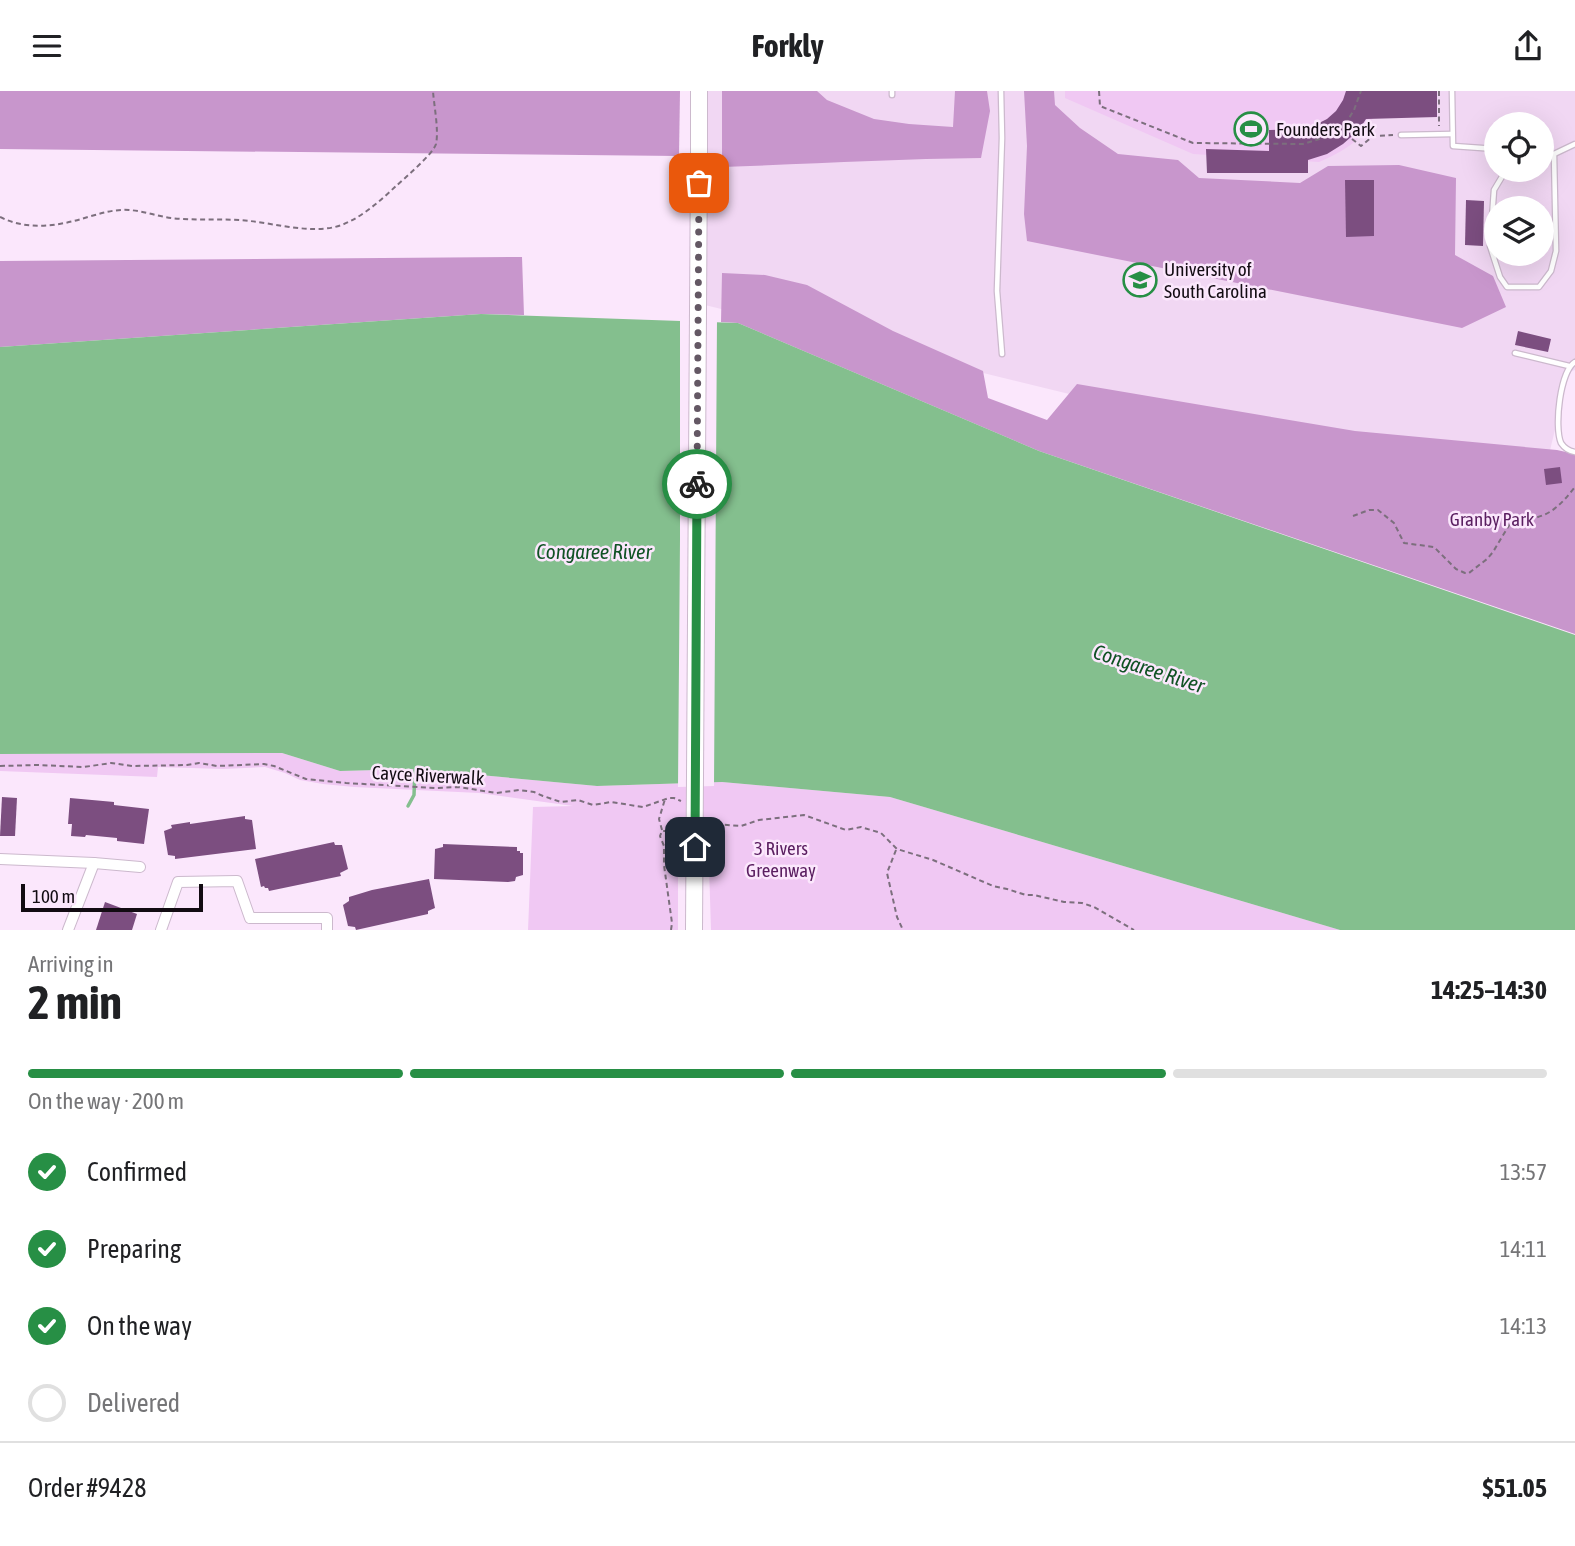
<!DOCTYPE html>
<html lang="en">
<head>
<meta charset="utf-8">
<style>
  :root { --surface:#fff; --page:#f2f2f2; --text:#202124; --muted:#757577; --line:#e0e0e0; --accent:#278f45 }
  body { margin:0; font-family:"Asap Condensed",sans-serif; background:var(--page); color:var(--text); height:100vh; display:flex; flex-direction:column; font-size:26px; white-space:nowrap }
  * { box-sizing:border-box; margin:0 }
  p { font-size:23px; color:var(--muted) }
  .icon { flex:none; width:38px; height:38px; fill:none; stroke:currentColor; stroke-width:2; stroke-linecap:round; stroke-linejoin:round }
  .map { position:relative; height:839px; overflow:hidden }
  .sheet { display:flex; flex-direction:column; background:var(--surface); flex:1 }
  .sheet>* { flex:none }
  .tools { position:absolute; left:1484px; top:21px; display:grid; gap:14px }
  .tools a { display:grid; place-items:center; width:70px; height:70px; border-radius:50%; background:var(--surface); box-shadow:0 7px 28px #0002; font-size:35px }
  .scale { position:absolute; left:21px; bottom:18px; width:182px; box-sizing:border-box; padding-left:7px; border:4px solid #120b12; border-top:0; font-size:19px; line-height:24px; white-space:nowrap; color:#120b12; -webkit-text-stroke:5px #fbe7fc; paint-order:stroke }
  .pin { position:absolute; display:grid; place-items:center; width:60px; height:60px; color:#fff; margin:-30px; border-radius:14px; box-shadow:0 4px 10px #0006 }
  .courier { position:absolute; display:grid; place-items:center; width:70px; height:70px; margin:-35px; border:5px solid #278f45; border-radius:50%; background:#fff; color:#222; box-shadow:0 2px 9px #0007 }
  .head em { font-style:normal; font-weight:700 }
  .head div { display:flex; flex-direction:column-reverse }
  .head { display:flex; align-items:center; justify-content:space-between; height:119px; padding:0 28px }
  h1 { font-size:46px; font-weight:700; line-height:52px }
  .bar { display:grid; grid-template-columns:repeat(4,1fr); gap:10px 7px; align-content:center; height:84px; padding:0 28px }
  .bar i { height:9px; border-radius:5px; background:var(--line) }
  .bar .selected { background:var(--accent) }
  .bar p { grid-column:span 4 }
  .line { display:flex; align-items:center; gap:18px; padding:0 28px; border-top:2px solid var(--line) }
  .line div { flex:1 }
  ol { padding:0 28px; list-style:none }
  li { display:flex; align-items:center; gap:21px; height:77px }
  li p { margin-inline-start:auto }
  li .icon { padding:7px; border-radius:50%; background:var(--accent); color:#fff; stroke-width:4 }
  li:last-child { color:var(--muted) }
  li i { width:38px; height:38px; border:4px solid var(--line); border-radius:50% }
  header { display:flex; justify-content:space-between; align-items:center; height:91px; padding:0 28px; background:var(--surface); font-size:32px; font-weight:700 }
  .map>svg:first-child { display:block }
</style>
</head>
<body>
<header><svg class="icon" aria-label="menu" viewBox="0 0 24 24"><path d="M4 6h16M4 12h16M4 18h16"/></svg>Forkly<svg class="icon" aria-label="share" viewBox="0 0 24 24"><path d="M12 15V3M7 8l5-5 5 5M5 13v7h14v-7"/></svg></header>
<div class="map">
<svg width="1575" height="839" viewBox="0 0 1575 839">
  <rect width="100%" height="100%" fill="#fbe7fc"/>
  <!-- built -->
  <path fill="#f1d7f3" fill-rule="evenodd" d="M702,0h873v279l-6,2 -33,136 -831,-203zM1496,33h46v46h-46zM1496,117h46v46h-46z"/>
  <!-- green -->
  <g fill="#f0c8f3">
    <path d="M1065,0h312c-1,7 -1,16 -3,23 -7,24 -33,39 -55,48l-126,-8 -128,-56z"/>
    <path d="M282,662l58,18 75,-2 182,17 125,-4 168,15 450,133h-629l-3,-96 -30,3v93h-150l5,-123 40,-1 -94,-13 -125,-6 -31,-3 -23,-4 -15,-7 -20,-6 -42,2 -65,-2 -1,10 -157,-6v-17z"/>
  </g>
  <!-- forest -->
  <g fill="#c896cc">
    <path d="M0,0h680l-1,65 -679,-7z"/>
    <path d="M722,0h95l10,9 47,19 35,5 44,3 2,-36h32l3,20 -9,47c-87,1 -172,6 -259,9z"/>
    <path d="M1024,0h30l1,14 25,23 38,26 60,6 21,18 101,5 28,-17 71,-1 57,13 -1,77 38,21 13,31 -44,21 -435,-87 -3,-27 3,-68z"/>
    <path d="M522,166l2,58 -43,-1 -481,33v-86z"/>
    <path d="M722,182l43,2 42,10 86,46 90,40 5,27 59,22 30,-36 278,47 202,19 18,4v180l-536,-183 -301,-128 -17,-1z"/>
  </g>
  <!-- water -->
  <path fill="#84bf8e" d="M481,223l257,9 301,128 536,184v295h-235l-450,-133 -168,-15 -125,4 -182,-17 -75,2 -58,-18 -282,1v-407z"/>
  <!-- pier -->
  <path fill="#fbe7fc" d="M680,226l37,1 -3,468 -36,1 2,-248z"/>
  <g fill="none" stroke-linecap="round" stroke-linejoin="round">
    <!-- stream -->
    <path stroke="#84bf8e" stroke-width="3.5" d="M408,715l6,-11 1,-26"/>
  </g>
  <!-- building -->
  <g fill="#7c4e80">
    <path d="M1346,0h91v26l-71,2 -7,11 -16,14 -16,10 -19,6v13h-101l-1,-24 63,2v-21l36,-1 12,-5 10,-5 9,-8 7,-11z"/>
    <path d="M1345,89h29v56l-28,1z"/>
    <path d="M1466,109l18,1 -1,45 -18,-1z"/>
    <path d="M1518,240l33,8 -3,13 -33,-7z"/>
    <path d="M1560,376l2,16 -16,2 -2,-16z"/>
    <path d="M2,706l15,1 -2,38h-15z"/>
    <path d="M70,707l44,4v3l35,4 -5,35 -27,-3v-3l-31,-3 -1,2 -14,-1 1,-12h-4z"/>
    <path d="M245,725v3l7,1 4,29 -81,10v-3l-7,-1 -4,-24 8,-3 -1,-3 19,-3v2z"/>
    <path d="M334,751l1,3h7l6,24 -8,4 1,3 -72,15 -1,-3h-3l-1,-2 -3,1 -6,-28z"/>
    <path d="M443,753l74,3v4h3v2h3v22l-7,2 -1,4 -7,1 -74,-3 1,-30 8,-2z"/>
    <path d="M429,788l6,29 -7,3v3l-72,16 -1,-3 -7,-1 -5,-21 6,-4v-4l23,-7z"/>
    <path d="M105,811l32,12 -5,16h-36z"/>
  </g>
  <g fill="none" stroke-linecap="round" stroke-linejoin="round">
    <defs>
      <g id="service">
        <path d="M892,0v4"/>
        <path d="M1001,0l1,47 -5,153 5,63"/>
        <path d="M1452,0l1,55 43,3"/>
        <path d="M1401,44l51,-1"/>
        <path d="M1542,63h12l21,-10"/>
        <path d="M1506,79l-12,20 -4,56 10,31 7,10h32l12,-16 5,-20 -2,-97"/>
        <path d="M1515,262l54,13"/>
        <path d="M1575,271c-15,9 -21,65 -14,81 4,6 8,8 14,9"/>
      </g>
      <g id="minor">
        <path d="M0,768l94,4 46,4"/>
        <path d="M68,839l26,-67"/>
        <path d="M161,839l17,-48 59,-1 13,37h77v12"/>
      </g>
      <path id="primary" d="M699,65v-65"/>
    </defs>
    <!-- service casing -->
    <use href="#service" stroke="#ccb9cd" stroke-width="7"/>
    <!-- minor casing -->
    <use href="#minor" stroke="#ccb9cd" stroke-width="12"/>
    <!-- primary casing -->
    <use href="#primary" stroke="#ccb9cd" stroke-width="18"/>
    <!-- path -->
    <g stroke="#7c6f7d" stroke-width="2" stroke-dasharray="5 3.5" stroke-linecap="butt">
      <path d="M1099,0l1,15 93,37 110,1 23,-7 20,-14 8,-13 7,-19"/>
      <path d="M1439,0v35"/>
      <path d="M1352,48l9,7 12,-10 20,-1"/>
      <path d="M0,126c28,14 59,9 88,0 14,-4 27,-8 41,-7 14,1 28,6 42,8 26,3 53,0 79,3 26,3 59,12 85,6 23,-6 44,-25 61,-41 9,-8 37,-32 40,-42 3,-14 -2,-38 -3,-53"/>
      <path d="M1353,425l16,-6h9l16,13 10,20 30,4 22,22 9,4h4l18,-14 6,-7 18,-30c7,-3 15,-3 23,-4 19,-4 29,-16 41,-31"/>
      <path d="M0,675l37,-1 47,2 27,-4 21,3 55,-1 12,-2 18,3 47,-2 10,2 32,13 40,4 89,5 24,-1 37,6 23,-3 15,2 9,4 18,6 17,-2 15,5 18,-3 32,5 26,-9h5l7,3"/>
      <path d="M709,729l6,4 26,2 18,-6 45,-5 42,15 15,-3 20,6 16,16 36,11 60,26 14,3 19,6h8l30,7 18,1 12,4 40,23"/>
      <path d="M662,739l-3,-11 6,-20"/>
      <path d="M896,759l-9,23 10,44 6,13"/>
      <path d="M671,839l1,-7 -8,-58v-19l-4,-10 2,-5h18"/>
    </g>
    <!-- service -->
    <use href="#service" stroke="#fff" stroke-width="4.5"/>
    <!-- minor -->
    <use href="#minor" stroke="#fff" stroke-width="10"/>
    <!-- primary -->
    <use href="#primary" stroke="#fff" stroke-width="16"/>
    <defs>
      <path id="primary-bridge" d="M694,839l5,-774"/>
    </defs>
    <!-- primary-bridge casing -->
    <use href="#primary-bridge" stroke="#ccb9cd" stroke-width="18" stroke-linecap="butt"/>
    <!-- primary-bridge -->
    <use href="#primary-bridge" stroke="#fff" stroke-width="16"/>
  </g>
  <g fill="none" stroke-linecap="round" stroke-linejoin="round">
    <!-- done -->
    <path stroke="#645864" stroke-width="7" stroke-dasharray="0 12.6" d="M697,393l2,-301"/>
    <!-- route -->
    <path stroke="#278f45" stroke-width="9" d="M695,756l2,-363"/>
  </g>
  <!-- icons -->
  <defs>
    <symbol id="stadium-ring" viewBox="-11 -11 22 22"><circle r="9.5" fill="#fbe7fc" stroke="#278f45" stroke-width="1.5"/><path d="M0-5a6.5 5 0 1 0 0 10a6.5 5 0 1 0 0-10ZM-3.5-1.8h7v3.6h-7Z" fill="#278f45"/></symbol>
    <symbol id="university-ring" viewBox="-11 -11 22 22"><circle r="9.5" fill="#fbe7fc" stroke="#278f45" stroke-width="1.5"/><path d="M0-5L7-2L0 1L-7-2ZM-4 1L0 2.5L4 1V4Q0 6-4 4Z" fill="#278f45"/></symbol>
  </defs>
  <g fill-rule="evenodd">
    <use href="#stadium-ring" x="1232" y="19" width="38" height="38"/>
    <use href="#university-ring" x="1121" y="170" width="38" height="38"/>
  </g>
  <g text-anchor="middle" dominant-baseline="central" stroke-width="5" stroke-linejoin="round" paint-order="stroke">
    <!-- poi labels -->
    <g font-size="19" fill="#120b12" stroke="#fbe7fc" text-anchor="start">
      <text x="1276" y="38">Founders Park</text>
      <text x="1164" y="178">University of<tspan x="1164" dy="22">South Carolina</tspan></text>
    </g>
    <!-- park labels -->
    <g font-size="19" fill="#5a1e60" stroke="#fbe7fc">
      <text x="1492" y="428">Granby Park</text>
      <text x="781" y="757">3 Rivers<tspan x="781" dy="22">Greenway</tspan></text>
    </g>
    <!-- street labels -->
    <g font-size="19" fill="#120b12" stroke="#fbe7fc">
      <text transform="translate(428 684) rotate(3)">Cayce Riverwalk</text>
    </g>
    <!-- water labels -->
    <g font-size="21" font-style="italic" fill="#105224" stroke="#fbe7fc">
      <text x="594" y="460">Congaree River</text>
      <text transform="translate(1149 577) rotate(18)">Congaree River</text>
    </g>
  </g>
</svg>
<div class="tools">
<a><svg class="icon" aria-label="locate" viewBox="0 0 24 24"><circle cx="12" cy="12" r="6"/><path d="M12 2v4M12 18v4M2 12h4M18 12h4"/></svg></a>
<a><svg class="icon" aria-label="layers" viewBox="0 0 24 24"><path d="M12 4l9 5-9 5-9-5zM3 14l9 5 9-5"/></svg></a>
</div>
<div class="scale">100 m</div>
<div class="pin" style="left:699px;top:92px;background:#ea580c"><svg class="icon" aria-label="bag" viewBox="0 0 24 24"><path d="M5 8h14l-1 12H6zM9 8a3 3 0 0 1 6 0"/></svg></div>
<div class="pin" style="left:695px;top:756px;background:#1f2937"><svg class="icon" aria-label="home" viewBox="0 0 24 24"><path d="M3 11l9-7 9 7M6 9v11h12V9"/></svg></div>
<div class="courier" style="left:697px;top:393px"><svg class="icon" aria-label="bike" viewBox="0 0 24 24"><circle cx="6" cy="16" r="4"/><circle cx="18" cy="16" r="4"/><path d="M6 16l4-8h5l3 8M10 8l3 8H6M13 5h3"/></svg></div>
</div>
<section class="sheet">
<div class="head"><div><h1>2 min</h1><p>Arriving in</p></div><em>14:25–14:30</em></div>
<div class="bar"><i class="selected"></i><i class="selected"></i><i class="selected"></i><i></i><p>On the way · 200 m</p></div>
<ol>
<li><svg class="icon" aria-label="check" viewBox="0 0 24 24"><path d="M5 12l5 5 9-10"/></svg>Confirmed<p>13:57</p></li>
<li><svg class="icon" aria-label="check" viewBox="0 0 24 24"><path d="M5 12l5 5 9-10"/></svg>Preparing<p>14:11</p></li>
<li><svg class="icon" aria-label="check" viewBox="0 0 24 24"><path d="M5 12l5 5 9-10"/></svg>On the way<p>14:13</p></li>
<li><i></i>Delivered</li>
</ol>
<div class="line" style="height:91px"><div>Order #9428</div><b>$51.05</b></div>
</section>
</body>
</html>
